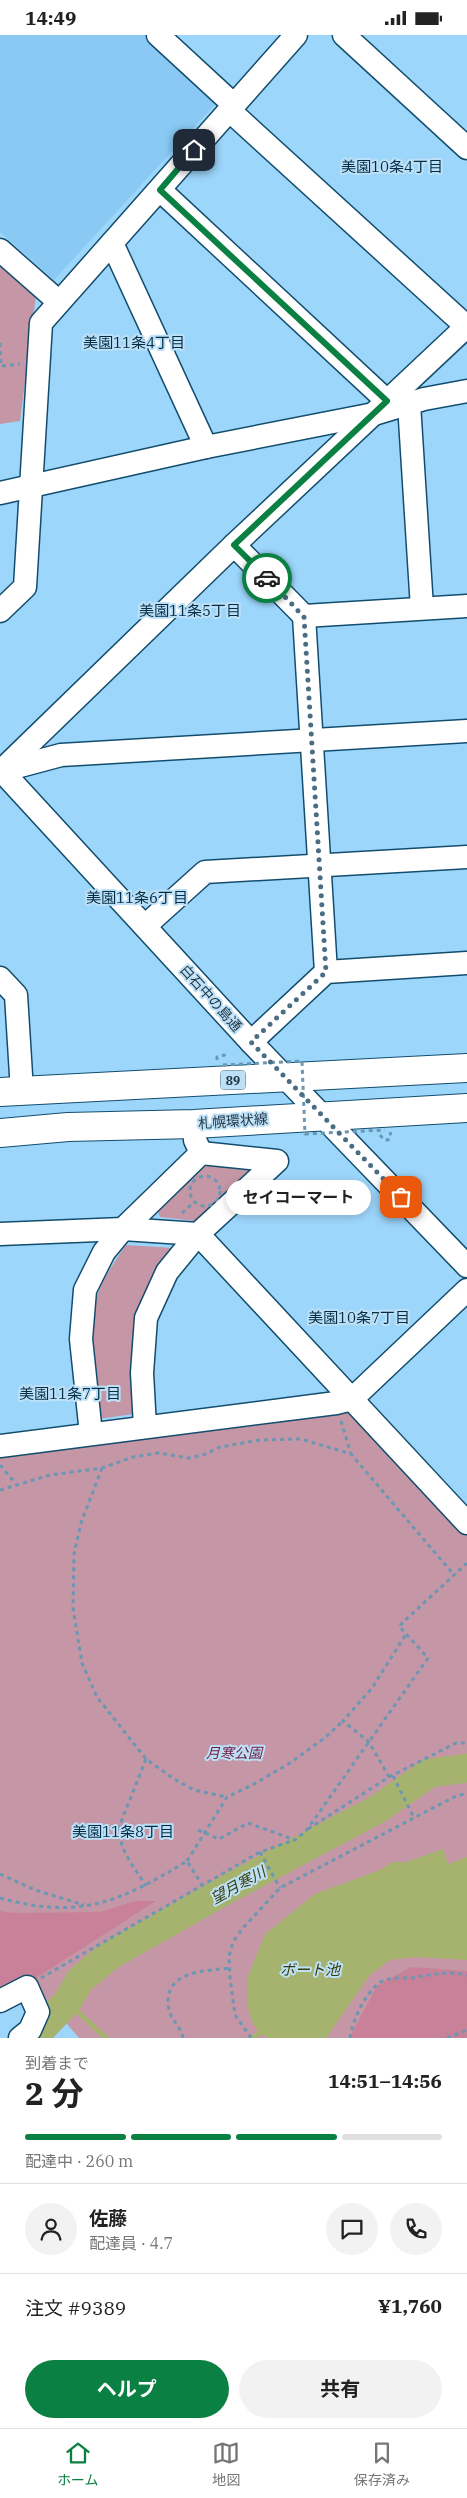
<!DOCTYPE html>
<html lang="ja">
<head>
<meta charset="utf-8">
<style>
  :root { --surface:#fff; --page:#f2f2f2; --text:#222; --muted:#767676; --line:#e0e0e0; --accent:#0b8043 }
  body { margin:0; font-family:"IBM Plex Serif","Noto Sans JP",serif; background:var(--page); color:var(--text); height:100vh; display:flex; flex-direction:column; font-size:19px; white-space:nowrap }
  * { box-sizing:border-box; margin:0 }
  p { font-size:16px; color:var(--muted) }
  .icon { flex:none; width:28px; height:28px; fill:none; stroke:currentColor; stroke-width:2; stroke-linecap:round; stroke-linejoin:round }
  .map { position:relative; height:2003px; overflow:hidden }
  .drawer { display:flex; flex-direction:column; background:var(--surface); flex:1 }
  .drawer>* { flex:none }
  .pin { position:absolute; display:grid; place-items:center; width:42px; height:42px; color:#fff; margin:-21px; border-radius:10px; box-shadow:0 2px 8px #0006 }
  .courier { position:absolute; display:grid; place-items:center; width:50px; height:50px; margin:-25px; border:4px solid #0b8043; border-radius:50%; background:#fff; color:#222; box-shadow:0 1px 6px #0007 }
  .bubble { position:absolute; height:35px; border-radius:18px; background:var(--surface); box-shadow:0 2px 8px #0003; font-size:16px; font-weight:700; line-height:35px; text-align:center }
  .head em { font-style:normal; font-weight:700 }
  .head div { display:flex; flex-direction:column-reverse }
  .head { display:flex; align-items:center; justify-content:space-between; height:85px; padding:0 25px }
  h1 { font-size:32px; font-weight:700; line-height:38px }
  .bar { display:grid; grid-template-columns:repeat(4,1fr); gap:8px 5px; align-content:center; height:60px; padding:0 25px }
  .bar i { height:6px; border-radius:4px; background:var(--line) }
  .bar .selected { background:var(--accent) }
  .bar p { grid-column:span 4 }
  .line { display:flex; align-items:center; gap:12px; padding:0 25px; border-top:1px solid var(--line) }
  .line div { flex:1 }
  .round { display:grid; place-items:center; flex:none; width:52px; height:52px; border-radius:26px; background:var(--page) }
  .action { display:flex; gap:10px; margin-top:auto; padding:10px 25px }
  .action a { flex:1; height:58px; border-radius:30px; background:var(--accent); color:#fff; font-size:20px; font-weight:700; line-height:58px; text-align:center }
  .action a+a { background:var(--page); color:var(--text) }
  .status { display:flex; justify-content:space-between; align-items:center; height:35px; padding:0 25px; background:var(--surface); direction:ltr }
  .status svg { height:14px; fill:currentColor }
  .menu { display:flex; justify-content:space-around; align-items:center; height:70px; border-top:1px solid var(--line); background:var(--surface); font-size:14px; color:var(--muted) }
  .menu a { display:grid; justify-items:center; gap:2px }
  .menu .selected { color:var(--accent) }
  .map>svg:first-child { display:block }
</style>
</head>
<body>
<div class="status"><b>14:49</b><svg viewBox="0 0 49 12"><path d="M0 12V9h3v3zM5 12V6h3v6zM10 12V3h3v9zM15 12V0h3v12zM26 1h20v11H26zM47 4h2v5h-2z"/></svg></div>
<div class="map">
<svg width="467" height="2003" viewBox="0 0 467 2003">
  <rect width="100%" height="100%" fill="#9dd6fb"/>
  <!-- built -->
  <path fill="#89c9f4" d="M0,0h146l72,66 -164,179 -54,-48z"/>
  <!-- green -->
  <g fill="#c596a5">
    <path d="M0,220l37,32 -17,134 -20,3z"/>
    <path d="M225,1129h18l8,7 -47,51 -44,-5 -4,-11 43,-39z"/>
    <path d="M126,1210l49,3 -27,39 -7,126 -43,6c-2,-33 -10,-81 -4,-112 5,-23 19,-43 32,-62z"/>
    <path d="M350,1373l117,122v508h-388l-54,-63 -25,14v-534z"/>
  </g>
  <!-- forest -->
  <g fill="#c88199">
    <path d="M136,1866h20l-120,77 -36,15v-82l13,2 87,-1z"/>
    <path d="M411,1932l56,4v67h-118l28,-52z"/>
  </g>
  <!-- water -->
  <path fill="#a5b36e" d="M443,1814l5,15 19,-7v103l-52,-3 -25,3 -20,15 -44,63h-58l-9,-5 -7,-11 -5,-18 1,-28 17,-42 50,-40 67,-25 10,-7h14z"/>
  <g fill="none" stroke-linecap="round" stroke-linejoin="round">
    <!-- stream -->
    <g stroke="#a5b36e" stroke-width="5">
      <path d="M67,1967l39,36"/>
      <path d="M253,2003l6,-5"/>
    </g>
    <!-- river -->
    <path stroke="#a5b36e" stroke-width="29" d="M33,2003l34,-36 13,-22 29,-24 122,-69 145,-77 54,-37 37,-5"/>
    <defs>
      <g id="minor">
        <path d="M158,0l76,70"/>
        <path d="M344,0l123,113"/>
        <path d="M229,75l238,217"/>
        <path d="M160,155l227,211"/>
        <path d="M112,208l94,204"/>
        <path d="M0,215l59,52"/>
        <path d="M409,369l13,204"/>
        <path d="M0,458l206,-46 168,-33 50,-15 43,-8"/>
        <path d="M234,510l70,71 163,-10"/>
        <path d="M0,576l25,-24 16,-264 255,-288"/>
        <path d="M304,581l22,356"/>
        <path d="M0,734l251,273 216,224"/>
        <path d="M5,735l56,-15 406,-24"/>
        <path d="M0,737l234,-227 233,-219"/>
        <path d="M145,891l60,-54 262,-15"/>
        <path d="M0,943l16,17 6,96"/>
        <path d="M251,1007l75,-70 141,-9"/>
        <path d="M0,1199l123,-5 75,5 269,289"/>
        <path d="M145,1392l-3,-54 4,-55 21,-46 31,-38 79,-73 -76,-8"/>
        <path d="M91,1399l-10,-95 4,-49 19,-38 19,-23 78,-76 -6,-13 -1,-16"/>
        <path d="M0,1411l336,-43 16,-4 115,-109"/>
        <path d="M0,1966l27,-14 11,25 -8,18 -10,8"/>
      </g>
      <g id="major">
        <path d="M0,1057l467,-24"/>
        <path d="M0,1098l68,-6 126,-3 273,-16"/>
      </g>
    </defs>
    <!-- minor casing -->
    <use href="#minor" stroke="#134d6d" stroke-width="25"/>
    <!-- major casing -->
    <use href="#major" stroke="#134d6d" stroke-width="30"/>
    <!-- path -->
    <g stroke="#6b97b3" stroke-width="3" stroke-dasharray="4 4" stroke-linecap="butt">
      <path d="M0,308l1,23 19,-2"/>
      <path d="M217,1025v-3l7,-2 3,4"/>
      <path d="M380,1100l4,5h4l3,-4 -1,-4"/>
      <circle cx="205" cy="1156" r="15"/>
      <path d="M182,1178l12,-11"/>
      <path d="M341,1386l10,33"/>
      <path d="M0,1430l16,19"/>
      <path d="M102,1433l-21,55 -7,31 -1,54 9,55 15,34 49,62 28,20 20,11 33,7"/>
      <path d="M0,1455l50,-15 52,-7 31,-11 25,-4 31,5 14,-3 17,-8 40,-7 41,-1 50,15 103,121"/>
      <path d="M146,1724l-27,68c-1,22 16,41 27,59"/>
      <path d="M393,1741l21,42"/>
      <path d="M389,1742l67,-34h11"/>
      <path d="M308,1794l81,-52 -20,-35 -26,-21 29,-33 34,-54"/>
      <path d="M198,1795l21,9 29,-16 47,17 11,-9 122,-173 -29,-32 68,-63"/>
      <path d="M260,1817l20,36"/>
      <path d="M187,1826l40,-64 27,-13 36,-21 36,-26 17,-16"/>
      <path d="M0,1839l35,16 49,15"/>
      <path d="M0,1863c80,22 120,4 187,-37l15,24"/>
      <path d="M41,1943l219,-126 34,-12"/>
      <path d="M183,2003c-2,-11 -11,-17 -14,-28 -8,-39 35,-39 61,-42"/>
      <path d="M251,2003l-16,-23 -5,-37 -1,-22 4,-14 9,-13 38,-41 174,-91 13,-4"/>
      <path d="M350,2003c2,-18 20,-57 39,-59 9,-2 19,0 28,-2 17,-3 32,-6 50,-2"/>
      <path d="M447,2003l20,-8"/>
    </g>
    <!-- minor -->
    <use href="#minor" stroke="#fff" stroke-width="22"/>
    <!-- major -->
    <use href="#major" stroke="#fff" stroke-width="28"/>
    <!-- path-bridge -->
    <path stroke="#6b97b3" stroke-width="3" stroke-dasharray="4 4" stroke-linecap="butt" d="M223,1030l79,-4 3,73 80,-4"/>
  </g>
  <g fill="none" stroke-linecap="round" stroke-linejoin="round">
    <!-- done -->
    <path stroke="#4a6d83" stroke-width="5" stroke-dasharray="0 9" d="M267,543l37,39 22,355 -75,70 150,155"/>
    <!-- route -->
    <path stroke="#0b8043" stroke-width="6" d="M194,115l-34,40 227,211 -153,144 33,33"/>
  </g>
  <g text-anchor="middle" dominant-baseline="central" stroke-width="4" stroke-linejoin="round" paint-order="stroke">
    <!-- shield labels -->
    <rect fill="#bee0f7" stroke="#4d6879" stroke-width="1" x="220.5" y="1035.5" width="25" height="19" rx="4"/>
    <g font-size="12" font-weight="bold" fill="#1d3443">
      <text x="233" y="1045">89</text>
    </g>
    <!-- street labels -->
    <g font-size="14" fill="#1d3443" stroke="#bee0f7">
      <text transform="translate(211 963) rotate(48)">白石中の島通</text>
      <text transform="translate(233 1086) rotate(-4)">札幌環状線</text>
    </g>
    <!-- park labels -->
    <g font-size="14" font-style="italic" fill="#6e193f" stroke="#bee0f7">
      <text x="234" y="1718">月寒公園</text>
    </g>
    <!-- neighbourhood labels -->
    <g font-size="15" fill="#012e46" stroke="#bee0f7">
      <text x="392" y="131">美園10条4丁目</text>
      <text x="134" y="307">美園11条4丁目</text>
      <text x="190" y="575">美園11条5丁目</text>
      <text x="137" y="862">美園11条6丁目</text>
      <text x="359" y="1282">美園10条7丁目</text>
      <text x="70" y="1358">美園11条7丁目</text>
      <text x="123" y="1796">美園11条8丁目</text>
    </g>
    <!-- water labels -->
    <g font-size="15" font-style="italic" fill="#363e09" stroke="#bee0f7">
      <text transform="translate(238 1850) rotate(-29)">望月寒川</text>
      <text x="310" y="1934">ボート池</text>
    </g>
  </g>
</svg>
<div class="pin" style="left:401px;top:1162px;background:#ea580c"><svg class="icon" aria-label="bag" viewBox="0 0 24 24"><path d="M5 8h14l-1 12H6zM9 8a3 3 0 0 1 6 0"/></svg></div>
<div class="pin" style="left:194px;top:115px;background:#1f2937"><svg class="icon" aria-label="home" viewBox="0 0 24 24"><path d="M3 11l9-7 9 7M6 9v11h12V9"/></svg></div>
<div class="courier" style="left:267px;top:543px"><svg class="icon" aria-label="car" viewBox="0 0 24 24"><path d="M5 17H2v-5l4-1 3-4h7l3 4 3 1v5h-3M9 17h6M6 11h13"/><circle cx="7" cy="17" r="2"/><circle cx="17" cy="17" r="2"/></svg></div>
<div class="bubble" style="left:226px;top:1145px;width:145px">セイコーマート</div>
</div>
<section class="drawer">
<div class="head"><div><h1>2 分</h1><p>到着まで</p></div><em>14:51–14:56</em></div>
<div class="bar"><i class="selected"></i><i class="selected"></i><i class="selected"></i><i></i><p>配達中 · 260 m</p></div>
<div class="line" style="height:90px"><a class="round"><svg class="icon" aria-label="person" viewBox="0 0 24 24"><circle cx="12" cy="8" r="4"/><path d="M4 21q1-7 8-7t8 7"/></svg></a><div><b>佐藤</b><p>配達員 · 4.7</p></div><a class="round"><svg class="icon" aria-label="chat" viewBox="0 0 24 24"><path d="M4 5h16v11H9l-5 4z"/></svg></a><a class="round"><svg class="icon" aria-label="phone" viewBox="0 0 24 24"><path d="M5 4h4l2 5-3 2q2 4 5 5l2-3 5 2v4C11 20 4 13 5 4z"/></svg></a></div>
<div class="line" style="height:65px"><div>注文 #9389</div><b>¥1,760</b></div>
<div class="action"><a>ヘルプ</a><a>共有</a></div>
</section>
<nav class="menu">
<a class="selected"><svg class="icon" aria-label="home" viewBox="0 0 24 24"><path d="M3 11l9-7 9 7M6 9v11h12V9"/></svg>ホーム</a>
<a><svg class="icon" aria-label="map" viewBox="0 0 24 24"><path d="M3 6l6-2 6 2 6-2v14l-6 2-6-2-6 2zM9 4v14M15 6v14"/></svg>地図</a>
<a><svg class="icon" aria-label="saved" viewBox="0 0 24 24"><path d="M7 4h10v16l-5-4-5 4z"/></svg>保存済み</a>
</nav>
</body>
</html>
